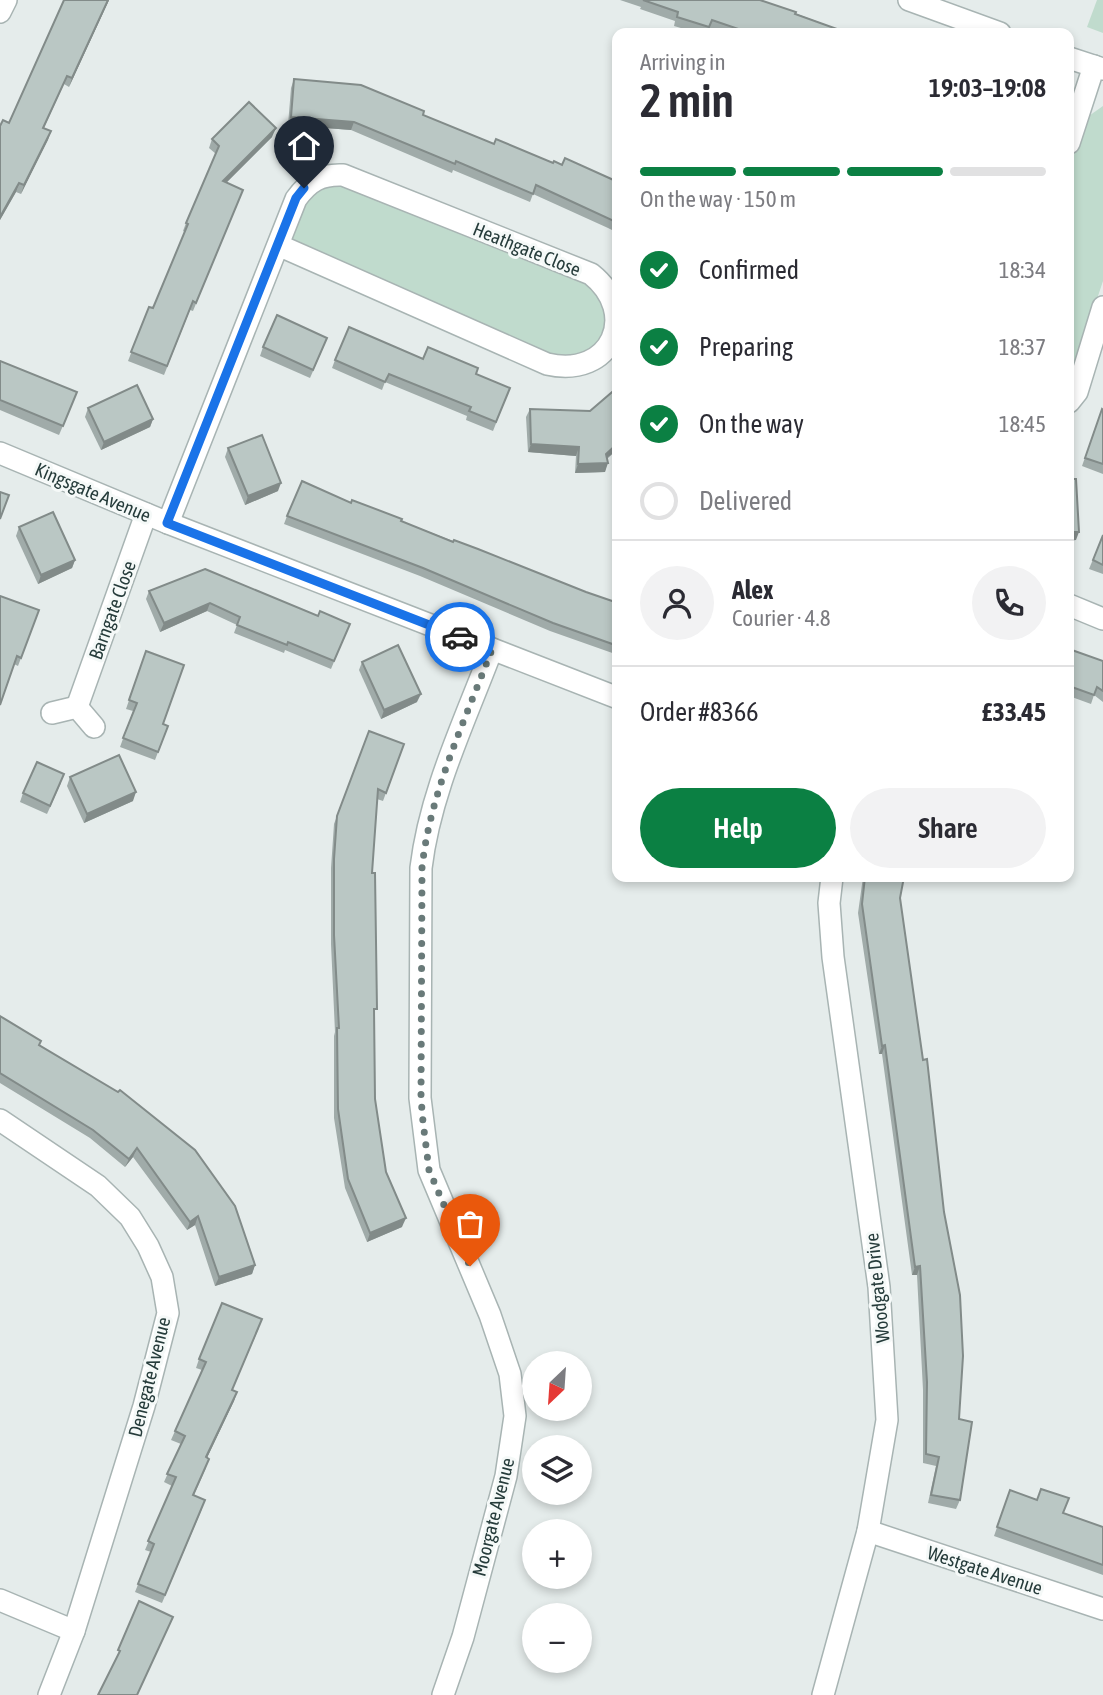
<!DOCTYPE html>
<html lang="en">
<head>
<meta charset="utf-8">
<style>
  :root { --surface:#fff; --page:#f2f2f3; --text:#2b2b33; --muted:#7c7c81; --line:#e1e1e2; --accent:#0b8043 }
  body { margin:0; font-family:"Asap Condensed",sans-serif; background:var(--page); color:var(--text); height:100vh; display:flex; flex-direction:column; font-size:26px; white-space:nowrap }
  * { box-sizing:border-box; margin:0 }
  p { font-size:23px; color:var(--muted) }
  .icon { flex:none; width:38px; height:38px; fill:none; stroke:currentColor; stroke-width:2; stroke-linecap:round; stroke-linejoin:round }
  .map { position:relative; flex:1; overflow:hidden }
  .details { position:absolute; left:612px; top:28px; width:462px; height:854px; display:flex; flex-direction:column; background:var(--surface); border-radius:14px; box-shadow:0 4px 10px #0003 }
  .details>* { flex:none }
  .needle { width:46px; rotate:205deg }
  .buttons { position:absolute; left:522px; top:1351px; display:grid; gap:14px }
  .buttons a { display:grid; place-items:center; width:70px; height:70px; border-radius:50%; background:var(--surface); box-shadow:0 4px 10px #0003; font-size:35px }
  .pin { position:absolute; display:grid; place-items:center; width:60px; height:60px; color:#fff; margin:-72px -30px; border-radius:50% 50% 50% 0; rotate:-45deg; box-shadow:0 0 7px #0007 }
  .pin .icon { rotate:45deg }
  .courier { position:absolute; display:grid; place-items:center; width:70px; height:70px; margin:-35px; border:5px solid #1a73e8; border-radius:50%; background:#fff; color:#222; box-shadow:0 2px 9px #0007 }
  .headline em { font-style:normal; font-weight:600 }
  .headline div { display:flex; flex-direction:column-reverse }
  .headline { display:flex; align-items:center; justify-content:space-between; height:119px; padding:0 28px }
  h1 { font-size:46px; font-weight:600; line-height:52px }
  .bar { display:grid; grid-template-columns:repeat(4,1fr); gap:10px 7px; align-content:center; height:84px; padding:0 28px }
  .bar i { height:9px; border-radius:5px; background:var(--line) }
  .bar .on { background:var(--accent) }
  .bar p { grid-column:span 4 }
  .line { display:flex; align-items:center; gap:18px; padding:0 28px; border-top:2px solid var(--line) }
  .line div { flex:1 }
  .round { display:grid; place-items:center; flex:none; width:74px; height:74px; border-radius:37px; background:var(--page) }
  ol { padding:0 28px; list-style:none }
  li { display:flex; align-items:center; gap:21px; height:77px }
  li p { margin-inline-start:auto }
  li .icon { padding:7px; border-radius:50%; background:var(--accent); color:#fff; stroke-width:4 }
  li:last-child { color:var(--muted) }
  li i { width:38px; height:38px; border:4px solid var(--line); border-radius:50% }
  .action { display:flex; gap:14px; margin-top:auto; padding:14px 28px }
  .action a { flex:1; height:80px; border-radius:42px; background:var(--accent); color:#fff; font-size:28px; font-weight:600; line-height:80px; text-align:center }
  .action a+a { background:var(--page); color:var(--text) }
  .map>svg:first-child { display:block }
</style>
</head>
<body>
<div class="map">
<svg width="1103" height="1695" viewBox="0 0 1103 1695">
  <rect width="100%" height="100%" fill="#e5eceb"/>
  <!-- green -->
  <g fill="#c0dbcd">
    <path d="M1097,0h6v33l-16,-6z"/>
    <path d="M1103,106v175l-34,102v-213l17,-52z"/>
    <path d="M327,174l264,100 23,58 -50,36 -286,-123 18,-46z"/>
  </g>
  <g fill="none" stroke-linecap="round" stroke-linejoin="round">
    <defs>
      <g id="minor">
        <path d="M909,0l91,33"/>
        <path d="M0,12l6,-12"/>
        <path d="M1069,58l34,11"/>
        <path d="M1069,143l25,-77"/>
        <path d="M1069,402l8,-10 26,-85"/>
        <path d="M0,453l168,70 450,175"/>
        <path d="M168,523l128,-324c13,-18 25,-25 47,-24l248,99c49,39 21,105 -44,90l-269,-119"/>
        <path d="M1069,605l34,14"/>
        <path d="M77,707l69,-193"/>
        <path d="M52,713l25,-6 17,20"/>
        <path d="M0,1120l98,66 32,31 18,29 14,31 6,36 -24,93 -70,225 -25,64"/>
        <path d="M868,1531l235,78"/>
        <path d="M0,1600l74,31"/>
        <path d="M443,1695l20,-58 43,-161 9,-60 -5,-42 -20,-59 -61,-145 -9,-72 1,-230c9,-76 44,-147 71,-219"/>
        <path d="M823,1695l45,-164 19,-111 -8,-133 -46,-330 -4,-54 3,-26"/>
      </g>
    </defs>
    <!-- minor casing -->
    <use href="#minor" stroke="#a8b4b3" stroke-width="24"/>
    <!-- minor -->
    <use href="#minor" stroke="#fff" stroke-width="21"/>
  </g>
  <!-- wall -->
  <g fill="#a0aba9">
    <path d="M109,0l-40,87 -5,-3 -20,44 7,3 -30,63 -5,-2 -16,28v-94l9,-3z"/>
    <path d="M620,0h140l88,33h-126l-13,-4 -2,4h-9l-24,-7 1,-5 -35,-12 1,-2z"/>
    <path d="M294,79l129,36 71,29 124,38v51l-10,-5 -75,-34 -3,8 -77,-32 -1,3 -101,-43 -63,-5 3,-37z"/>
    <path d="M272,137l-46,46 17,7 -50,121 -3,-1 -26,65 -36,-14 21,-54 4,1 32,-76 -2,-1 3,-8 30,-69 -7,-6 3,-9z"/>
    <path d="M324,346l-14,32 -50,-22 3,-9z"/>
    <path d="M423,359l53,15 34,14 -17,43 -27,-11 1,-4 -82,-34 -3,8 -50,-22 3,-8z"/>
    <path d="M0,361l74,39 -15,35 -59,-25z"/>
    <path d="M618,387v62l-11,10 -2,13 -30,1 1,-17 -48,-4 -2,-35 4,-8 60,2z"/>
    <path d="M88,408l65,11 -3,8 -49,23 -16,-33z"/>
    <path d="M1102,409l1,1v64l-21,-8z"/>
    <path d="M228,448l50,43 -33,14 -20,-48z"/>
    <path d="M351,503l50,18 185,71 32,11v52l-68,-24 -130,-55 -136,-52 3,-8z"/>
    <path d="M19,527l56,33 -3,8 -34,16 -22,-48z"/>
    <path d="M1103,535v39l-14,-5z"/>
    <path d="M205,569l141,64 -15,36 -46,-19 -1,3 -50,-20 3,-8 -30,-14 -47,21 -14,-33 3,-8z"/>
    <path d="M0,596l39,14 -21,56 -4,-2z"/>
    <path d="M1069,649l34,12v41l-9,-7 -3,9 -22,-8z"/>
    <path d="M146,651l17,73 5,2 -13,34 -35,-13 13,-36 -7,-2z"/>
    <path d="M362,662l55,40 -36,17 -22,-49z"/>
    <path d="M369,731l35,13 -21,57 -6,-2 -5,74 3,226 11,73 16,55 -35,15 -22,-54 -11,-70v-82l1,-4 -4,-88v-76l3,-44z"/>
    <path d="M70,777l63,24 -49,22 -17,-37z"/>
    <path d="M61,783l-14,31 -27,-12 3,-9z"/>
    <path d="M863,877h41l-4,21 59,521 1,81 -4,9 -28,-6 8,-37 -13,-3v-73l-6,-115h-5l-30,-221h-3l-21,-141z"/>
    <path d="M0,1016l39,30 216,219 -3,9 -37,12 -20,-61 -8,5 -54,-73 -8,10 -35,-29 -90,-55z"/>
    <path d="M259,1328l-27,62 5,2 -3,9 -27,57 -1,10 -12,27 8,14 -40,94 -27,-11 16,-40 -6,-2 27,-64 -8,-4 17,-38 -10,-4 31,-70 -6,-2 3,-9z"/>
    <path d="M1010,1490l53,23 40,14v48l-109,-39z"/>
  </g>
  <!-- shaded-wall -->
  <g fill="#828b89">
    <path d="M108,0h1l-40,87 3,-9z"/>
    <path d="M291,117l63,5 -3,8 -63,-5z"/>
    <path d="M276,128l-4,9 -53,53 4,-9z"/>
    <path d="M51,131l-3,9 -27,54 3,-9z"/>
    <path d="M19,183l-3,9 -16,28v-3z"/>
    <path d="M153,419l-3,8 -49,23 3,-8z"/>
    <path d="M618,443v6l-16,13 4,-8z"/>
    <path d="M531,444l48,3 -3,9 -48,-4z"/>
    <path d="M608,463l-3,9 -30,1 3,-9z"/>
    <path d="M281,483l-3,8 -33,14 3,-9z"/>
    <path d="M1069,532h10l-3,8 -7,1z"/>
    <path d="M75,560l-3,8 -34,16 3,-9z"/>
    <path d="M210,603l-3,8 -47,21 4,-9z"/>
    <path d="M421,694l-4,8 -36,17 3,-9z"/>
    <path d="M136,792l-3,9 -49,22 3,-9z"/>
    <path d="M885,1045l-3,9h-3l3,-8z"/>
    <path d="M137,1148l-4,9 -8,10 4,-8z"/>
    <path d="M198,1216l-3,9 -8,5 3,-8z"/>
    <path d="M406,1218l-4,9 -35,15 3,-9z"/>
    <path d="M255,1265l-3,9 -37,12 4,-9z"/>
    <path d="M920,1266l-3,9h-5l3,-8z"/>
    <path d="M237,1392l-3,9 -31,65 3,-9z"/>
  </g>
  <!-- building -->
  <g fill="#bac7c4" stroke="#828b89" stroke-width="2">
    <path d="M64,0h44l-36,78 -5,-2 -24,52 8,3 -27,54 -5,-2 -19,34v-91l3,-6 6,3z"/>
    <path d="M643,0h117l36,12 -1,2 53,19h-98l-38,-13 -3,7 -32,-10 1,-5z"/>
    <path d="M294,79l67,6 63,26 -1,4 71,29 2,-5 57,24 1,-2 8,4 3,-7 53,24v41l-82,-38 -3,9 -77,-33 -1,3 -101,-42 -63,-5z"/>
    <path d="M249,102l27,26 -53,53 20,9 -47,113 -3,-2 -26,65 -36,-14 18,-45 4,1 35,-84 -2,-1 33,-77 -7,-7z"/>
    <path d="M277,315l50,23 -14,32 -50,-23z"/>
    <path d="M349,327l74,32 5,-12 50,21 -2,6 34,14 -14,34 -27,-11 2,-4 -82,-33 -4,8 -50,-22z"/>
    <path d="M0,361l77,31 -14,34 -63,-26z"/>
    <path d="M137,385l16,34 -49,23 -16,-34z"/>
    <path d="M618,387v56l-12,11 2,9 -30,1 1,-17 -48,-3 -1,-35 60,2z"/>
    <path d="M1102,409l1,1v54l-18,-6z"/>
    <path d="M262,435l19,48 -33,13 -20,-48z"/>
    <path d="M1069,479h7l3,53h-10z"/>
    <path d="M302,481l49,22 1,-3 50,19 -1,2 52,21 1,-2 24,9 108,43 32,11v43l-65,-23 -130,-55 -136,-52z"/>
    <path d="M0,492l9,3 -9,24z"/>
    <path d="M53,512l22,48 -34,15 -22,-48z"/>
    <path d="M1103,535v30l-10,-5z"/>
    <path d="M205,569l113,47 2,-5 30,13 -16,37 -46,-19 -1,3 -50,-20 3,-8 -30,-14 -46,20 -15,-32z"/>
    <path d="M0,596l39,14 -18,48 -4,-2 -17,49z"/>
    <path d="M398,645l23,49 -37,16 -22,-48z"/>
    <path d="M1069,649l34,12v30l-6,-4 -3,8 -25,-9z"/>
    <path d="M146,651l38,14 -21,59 5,2 -10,26 -35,-14 14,-35 -8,-3z"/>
    <path d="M369,731l35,13 -18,49 -8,-4 -6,84h3l2,136h-3l1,90 11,73 20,46 -36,15 -22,-54 -10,-70 -1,-81h2l-5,-93v-76l3,-43z"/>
    <path d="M119,755l17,37 -49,22 -17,-37z"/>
    <path d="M37,762l27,12 -14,32 -27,-13z"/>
    <path d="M865,877h39l-4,21 23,162 4,-1 17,153 16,83 3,61 -4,63 13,3 -12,78 -29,-5 8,-38 -13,-3 1,-72 -7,-116 -5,1 -30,-222 -3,1 -20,-142z"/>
    <path d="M0,1016l41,25 -2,4 79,47 2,-2 75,60 40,56 20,59 -36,12 -21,-61 -8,6 -53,-74 -8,11 -36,-29 -93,-57z"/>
    <path d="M222,1303l40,16 -30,71 5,2 -31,65 3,2 -16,36 12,5 -40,95 -27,-11 16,-40 -6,-3 28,-64 -9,-3 18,-38 -10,-5 31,-69 -7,-3z"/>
    <path d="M1041,1489l28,9 -6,15 40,14v38l-106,-38 13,-37 27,10z"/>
    <path d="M139,1601l34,16 -36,78h-39l22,-44 -2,-1z"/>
  </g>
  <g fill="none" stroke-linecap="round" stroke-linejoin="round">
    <!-- done -->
    <path stroke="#697a79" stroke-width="7" stroke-dasharray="0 12.6" d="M460,637l32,12c-27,72 -62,143 -70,219l-1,230 2,24 6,48 41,96"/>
    <!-- route -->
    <path stroke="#1a73e8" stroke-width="9" d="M304,188l-8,10 -129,325 293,114"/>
  </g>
  <g text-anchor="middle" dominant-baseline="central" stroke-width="6" stroke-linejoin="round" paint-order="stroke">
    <!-- street labels -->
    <g font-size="19" fill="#263c3b" stroke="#f5f9f8">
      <text transform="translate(527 249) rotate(22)">Heathgate Close</text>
      <text transform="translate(93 492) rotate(23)">Kingsgate Avenue</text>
      <text transform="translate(112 610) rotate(-70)">Barngate Close</text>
      <text transform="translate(877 1288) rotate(-96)">Woodgate Drive</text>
      <text transform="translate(149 1377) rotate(-76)">Denegate Avenue</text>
      <text transform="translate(493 1517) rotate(-76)">Moorgate Avenue</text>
      <text transform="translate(985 1570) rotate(18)">Westgate Avenue</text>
    </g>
  </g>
</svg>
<div class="buttons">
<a><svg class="needle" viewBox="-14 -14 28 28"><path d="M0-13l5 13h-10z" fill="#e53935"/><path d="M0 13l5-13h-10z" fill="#7c7c81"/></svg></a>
<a><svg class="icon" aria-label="layers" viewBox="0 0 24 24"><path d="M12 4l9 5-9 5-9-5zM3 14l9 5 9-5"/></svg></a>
<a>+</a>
<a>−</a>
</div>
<div class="pin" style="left:470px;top:1266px;background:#ea580c"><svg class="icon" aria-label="bag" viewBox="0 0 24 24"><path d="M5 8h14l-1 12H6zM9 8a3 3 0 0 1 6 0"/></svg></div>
<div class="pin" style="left:304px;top:188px;background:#1f2937"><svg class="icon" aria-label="home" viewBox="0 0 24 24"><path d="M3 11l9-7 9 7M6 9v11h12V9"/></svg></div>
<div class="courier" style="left:460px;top:637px"><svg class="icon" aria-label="car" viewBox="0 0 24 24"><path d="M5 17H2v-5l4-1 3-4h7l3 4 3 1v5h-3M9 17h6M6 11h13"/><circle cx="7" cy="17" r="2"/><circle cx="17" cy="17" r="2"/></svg></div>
<section class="details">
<div class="headline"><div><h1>2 min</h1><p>Arriving in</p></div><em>19:03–19:08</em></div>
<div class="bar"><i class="on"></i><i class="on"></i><i class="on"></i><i></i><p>On the way · 150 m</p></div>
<ol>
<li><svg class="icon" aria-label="check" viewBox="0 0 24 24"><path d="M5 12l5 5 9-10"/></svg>Confirmed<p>18:34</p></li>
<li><svg class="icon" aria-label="check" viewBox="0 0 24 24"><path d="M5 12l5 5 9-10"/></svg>Preparing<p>18:37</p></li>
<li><svg class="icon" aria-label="check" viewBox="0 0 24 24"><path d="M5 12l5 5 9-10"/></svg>On the way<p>18:45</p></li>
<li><i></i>Delivered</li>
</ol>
<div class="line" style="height:126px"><a class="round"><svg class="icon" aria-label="person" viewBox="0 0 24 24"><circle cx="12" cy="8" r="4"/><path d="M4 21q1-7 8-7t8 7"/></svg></a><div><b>Alex</b><p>Courier · 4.8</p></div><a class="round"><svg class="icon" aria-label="phone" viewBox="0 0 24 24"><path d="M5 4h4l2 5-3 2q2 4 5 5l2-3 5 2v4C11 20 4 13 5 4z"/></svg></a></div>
<div class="line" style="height:91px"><div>Order #8366</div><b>£33.45</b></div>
<div class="action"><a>Help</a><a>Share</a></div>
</section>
</div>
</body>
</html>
